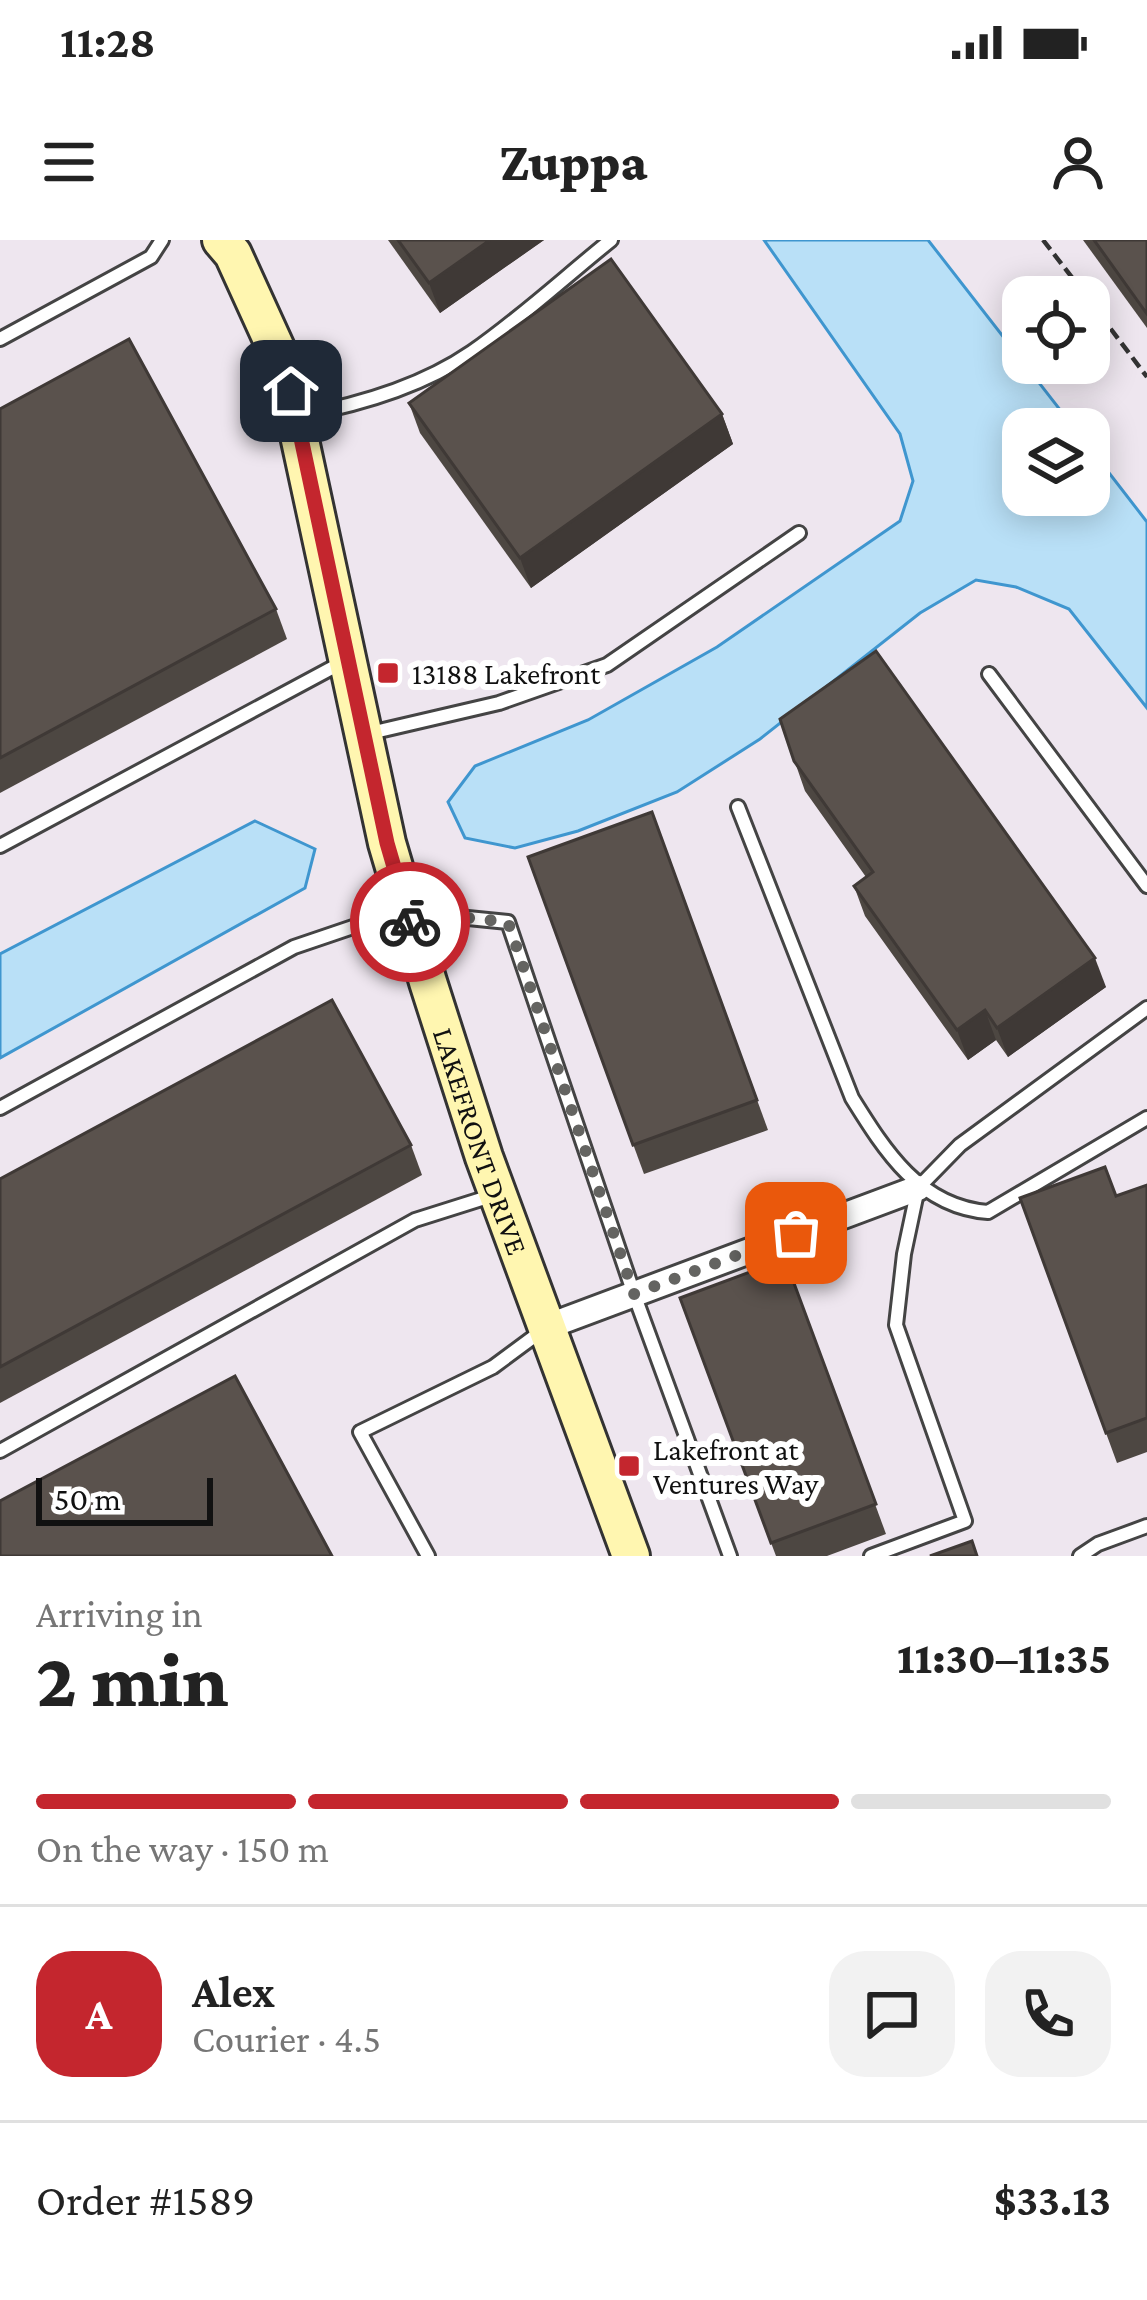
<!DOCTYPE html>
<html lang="en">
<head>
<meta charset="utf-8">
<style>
  :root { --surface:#fff; --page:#f2f2f2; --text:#222; --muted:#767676; --line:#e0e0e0; --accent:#c4262e }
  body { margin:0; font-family:"Crimson Pro",serif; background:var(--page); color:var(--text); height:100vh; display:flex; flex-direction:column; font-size:45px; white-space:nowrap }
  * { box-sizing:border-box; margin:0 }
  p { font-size:39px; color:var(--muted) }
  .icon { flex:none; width:66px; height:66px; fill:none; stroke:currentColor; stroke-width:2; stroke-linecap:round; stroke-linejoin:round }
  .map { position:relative; height:1316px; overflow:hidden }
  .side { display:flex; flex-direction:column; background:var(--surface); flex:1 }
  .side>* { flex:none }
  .buttons { position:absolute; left:1002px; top:36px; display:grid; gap:24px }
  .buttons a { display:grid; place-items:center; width:108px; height:108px; border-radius:24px; background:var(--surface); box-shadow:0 6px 30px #0003; font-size:60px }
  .scale { position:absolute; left:36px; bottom:30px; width:177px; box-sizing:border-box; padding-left:12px; border:6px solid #111; border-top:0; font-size:33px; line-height:42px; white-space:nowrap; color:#111; -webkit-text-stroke:9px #fff; paint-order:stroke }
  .pin { position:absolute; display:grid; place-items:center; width:102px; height:102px; color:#fff; margin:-51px; border-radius:24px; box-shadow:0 6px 18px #0006 }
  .courier { position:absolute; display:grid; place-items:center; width:120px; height:120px; margin:-60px; border:9px solid #c4262e; border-radius:50%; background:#fff; color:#222; box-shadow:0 3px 15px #0007 }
  .summary em { font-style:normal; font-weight:800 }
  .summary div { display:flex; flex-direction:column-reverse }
  .summary { display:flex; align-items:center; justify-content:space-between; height:204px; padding:0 36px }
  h1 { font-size:78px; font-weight:800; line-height:90px }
  .bar { display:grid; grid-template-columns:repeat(4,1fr); gap:18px 12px; align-content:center; height:144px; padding:0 36px }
  .bar i { height:15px; border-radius:9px; background:var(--line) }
  .bar .active { background:var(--accent) }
  .bar p { grid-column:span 4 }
  .line { display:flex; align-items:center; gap:30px; padding:0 36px; border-top:3px solid var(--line) }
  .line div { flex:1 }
  .round { display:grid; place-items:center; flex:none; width:126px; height:126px; border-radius:36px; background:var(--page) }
  .status { display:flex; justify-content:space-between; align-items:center; height:84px; padding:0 60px; background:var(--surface); direction:ltr }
  .status svg { height:33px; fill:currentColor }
  header { display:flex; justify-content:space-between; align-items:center; height:156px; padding:0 36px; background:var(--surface); font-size:54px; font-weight:800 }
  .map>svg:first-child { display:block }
</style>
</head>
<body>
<div class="status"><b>11:28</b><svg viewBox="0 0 49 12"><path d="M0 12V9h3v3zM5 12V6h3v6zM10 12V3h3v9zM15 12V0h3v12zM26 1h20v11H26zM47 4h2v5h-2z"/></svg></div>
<header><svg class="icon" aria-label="menu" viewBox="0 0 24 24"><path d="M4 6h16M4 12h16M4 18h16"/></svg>Zuppa<svg class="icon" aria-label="person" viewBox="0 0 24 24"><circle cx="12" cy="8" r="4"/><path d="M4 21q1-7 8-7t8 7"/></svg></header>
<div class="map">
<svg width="1147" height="1316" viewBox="0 0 1147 1316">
  <rect width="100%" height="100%" fill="#fffdf5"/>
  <!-- industrial -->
  <path fill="#eee6ef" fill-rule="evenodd" d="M0,0h1147v1316h-1147zM1023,57h66v66h-66zM1023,189h66v66h-66z"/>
  <!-- water -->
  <g fill="#b9e0f7" stroke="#3f96cf" stroke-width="3">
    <path d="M764,0h164l147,189h-52v66h66v-48l58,75v186l-78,-99 -53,-22 -40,-7 -56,33 -160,126 -83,53 -99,39 -63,17 -50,-10 -17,-36 27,-36 113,-46 129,-73 183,-126 13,-40 -13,-47z"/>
    <path d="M255,581l60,28 -10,39 -305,170v-104z"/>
  </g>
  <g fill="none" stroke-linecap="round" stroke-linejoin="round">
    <defs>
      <g id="lane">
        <path d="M0,99l151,-82 11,-17"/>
        <path d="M298,176c61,-11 123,-29 174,-64 49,-34 93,-75 139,-112"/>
        <path d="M989,434l158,212"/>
        <path d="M366,494l133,-31 108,-38 192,-132"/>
        <path d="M738,567l114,291c33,53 68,109 136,114l159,-94"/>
        <path d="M0,606l343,-184"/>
        <path d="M419,687l39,-10 50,5 126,372 96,262"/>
        <path d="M0,868l294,-161 106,-36"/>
        <path d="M0,1211l415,-231 76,-24"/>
        <path d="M428,1316l-68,-124 133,-65 50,-37"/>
        <path d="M871,1316l94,-35 -69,-196 8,-71 14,-66 42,-43 187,-137"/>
        <path d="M1080,1316l18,-12 49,-18"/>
      </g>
      <path id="street" d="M549,1086l369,-138"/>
      <g id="secondary">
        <path id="s1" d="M221,0l12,14 51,112 103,477 41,139 56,175 147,399"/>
      </g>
    </defs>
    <!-- lane casing -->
    <use href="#lane" stroke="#444" stroke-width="18"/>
    <!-- street casing -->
    <use href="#street" stroke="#444" stroke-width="30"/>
    <!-- secondary casing -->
    <use href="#secondary" stroke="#333" stroke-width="42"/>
    <!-- path -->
    <g stroke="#333" stroke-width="4.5" stroke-dasharray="12 6" stroke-linecap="butt">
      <path d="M1043,0l44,57"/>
      <path d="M1089,60l58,77"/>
    </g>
    <!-- lane -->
    <use href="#lane" stroke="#fff" stroke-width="12"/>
    <!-- street -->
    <use href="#street" stroke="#fff" stroke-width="24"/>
    <!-- secondary -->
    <use href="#secondary" stroke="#fff6b0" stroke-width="36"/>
  </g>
  <!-- wall -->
  <g fill="#4d4742">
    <path d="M388,0h156l-104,73z"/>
    <path d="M1083,0h64v88z"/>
    <path d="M409,163l313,11 11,30 -202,144 -111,-155z"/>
    <path d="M0,169l276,200 11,30 -287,154z"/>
    <path d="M780,479l326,268 -98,70 -12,-17 -28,20 -103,-144 -11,-30 12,-9 -61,-86z"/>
    <path d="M652,572l116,318 -124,44 -116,-317z"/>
    <path d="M411,905l11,30 -422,228v-224z"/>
    <path d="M1147,945v267l-30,11 -97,-265 96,-2z"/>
    <path d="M785,1019l101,275 -59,22h-51l-96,-258z"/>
  </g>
  <!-- shaded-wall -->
  <g fill="#3f3936">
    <path d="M490,0h54l-104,73 -11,-30z"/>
    <path d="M722,174l11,30 -202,144 -11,-30z"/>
    <path d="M1095,718l11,29 -98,70 -11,-29z"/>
    <path d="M985,770l11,30 -28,20 -11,-30z"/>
  </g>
  <!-- building -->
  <g fill="#5a524d" stroke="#3f3936" stroke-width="3">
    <path d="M398,0h92l-61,43z"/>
    <path d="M1094,0h53v74z"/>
    <path d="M611,19l111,155 -202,144 -111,-155z"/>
    <path d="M129,99l147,270 -276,149v-349z"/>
    <path d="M876,411l219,307 -98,70 -12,-18 -28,20 -103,-144 19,-14 -79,-111 -14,-42z"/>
    <path d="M652,572l105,288 -124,45 -105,-288z"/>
    <path d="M332,760l79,145 -411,222v-188z"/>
    <path d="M1105,927l11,29 31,-11v233l-41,15 -86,-235z"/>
    <path d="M785,1019l91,245 -105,39 -91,-245z"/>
    <path d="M235,1136l97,180h-332v-55z"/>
    <path d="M972,1301l5,15h-47z"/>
  </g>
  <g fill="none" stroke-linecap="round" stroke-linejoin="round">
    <!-- done -->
    <path stroke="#646461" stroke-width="12" stroke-dasharray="0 21.6" d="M410,682l2,6 46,-11 50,5 126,372 162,-61"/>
    <!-- route -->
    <path stroke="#c4262e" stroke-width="15" d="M291,151l96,452 23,79"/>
  </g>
  <!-- markers -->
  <g fill="#c4262e" stroke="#fff" stroke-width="4.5">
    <rect x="376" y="421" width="24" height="24" rx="6"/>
    <rect x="617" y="1214" width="24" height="24" rx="6"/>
  </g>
  <g text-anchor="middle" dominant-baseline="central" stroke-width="12" stroke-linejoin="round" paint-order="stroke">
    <!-- poi labels -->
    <g font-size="30" fill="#111" stroke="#fff" text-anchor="start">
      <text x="412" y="433">13188 Lakefront</text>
      <text x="653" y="1209">Lakefront at<tspan x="653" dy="34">Ventures Way</tspan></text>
    </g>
    <!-- street labels -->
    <g font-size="30" fill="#111" stroke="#fff">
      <text stroke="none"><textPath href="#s1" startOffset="942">LAKEFRONT DRIVE</textPath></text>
    </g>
  </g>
</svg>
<div class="buttons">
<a><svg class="icon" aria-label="locate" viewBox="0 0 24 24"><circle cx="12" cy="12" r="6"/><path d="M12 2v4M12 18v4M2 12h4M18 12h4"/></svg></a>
<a><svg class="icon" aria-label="layers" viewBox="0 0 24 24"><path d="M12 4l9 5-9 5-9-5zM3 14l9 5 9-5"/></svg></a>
</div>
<div class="scale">50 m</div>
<div class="pin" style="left:796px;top:993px;background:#ea580c"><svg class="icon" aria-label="bag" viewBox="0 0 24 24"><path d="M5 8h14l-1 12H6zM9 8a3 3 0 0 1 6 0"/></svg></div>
<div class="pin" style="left:291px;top:151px;background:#1f2937"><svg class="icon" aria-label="home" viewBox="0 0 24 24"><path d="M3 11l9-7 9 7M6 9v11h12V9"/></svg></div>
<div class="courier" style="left:410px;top:682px"><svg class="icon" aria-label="bike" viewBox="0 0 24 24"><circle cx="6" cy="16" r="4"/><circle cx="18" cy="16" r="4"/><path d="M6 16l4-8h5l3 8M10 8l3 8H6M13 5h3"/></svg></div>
</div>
<section class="side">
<div class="summary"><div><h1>2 min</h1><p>Arriving in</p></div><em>11:30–11:35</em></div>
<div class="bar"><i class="active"></i><i class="active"></i><i class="active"></i><i></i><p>On the way · 150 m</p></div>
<div class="line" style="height:216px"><b class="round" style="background:var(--accent);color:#fff">A</b><div><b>Alex</b><p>Courier · 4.5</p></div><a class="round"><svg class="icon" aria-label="chat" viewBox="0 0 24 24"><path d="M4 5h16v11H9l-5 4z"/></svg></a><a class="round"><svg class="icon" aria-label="phone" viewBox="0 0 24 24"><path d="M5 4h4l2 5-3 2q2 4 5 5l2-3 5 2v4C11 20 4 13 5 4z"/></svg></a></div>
<div class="line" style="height:156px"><div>Order #1589</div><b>$33.13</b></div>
</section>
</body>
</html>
